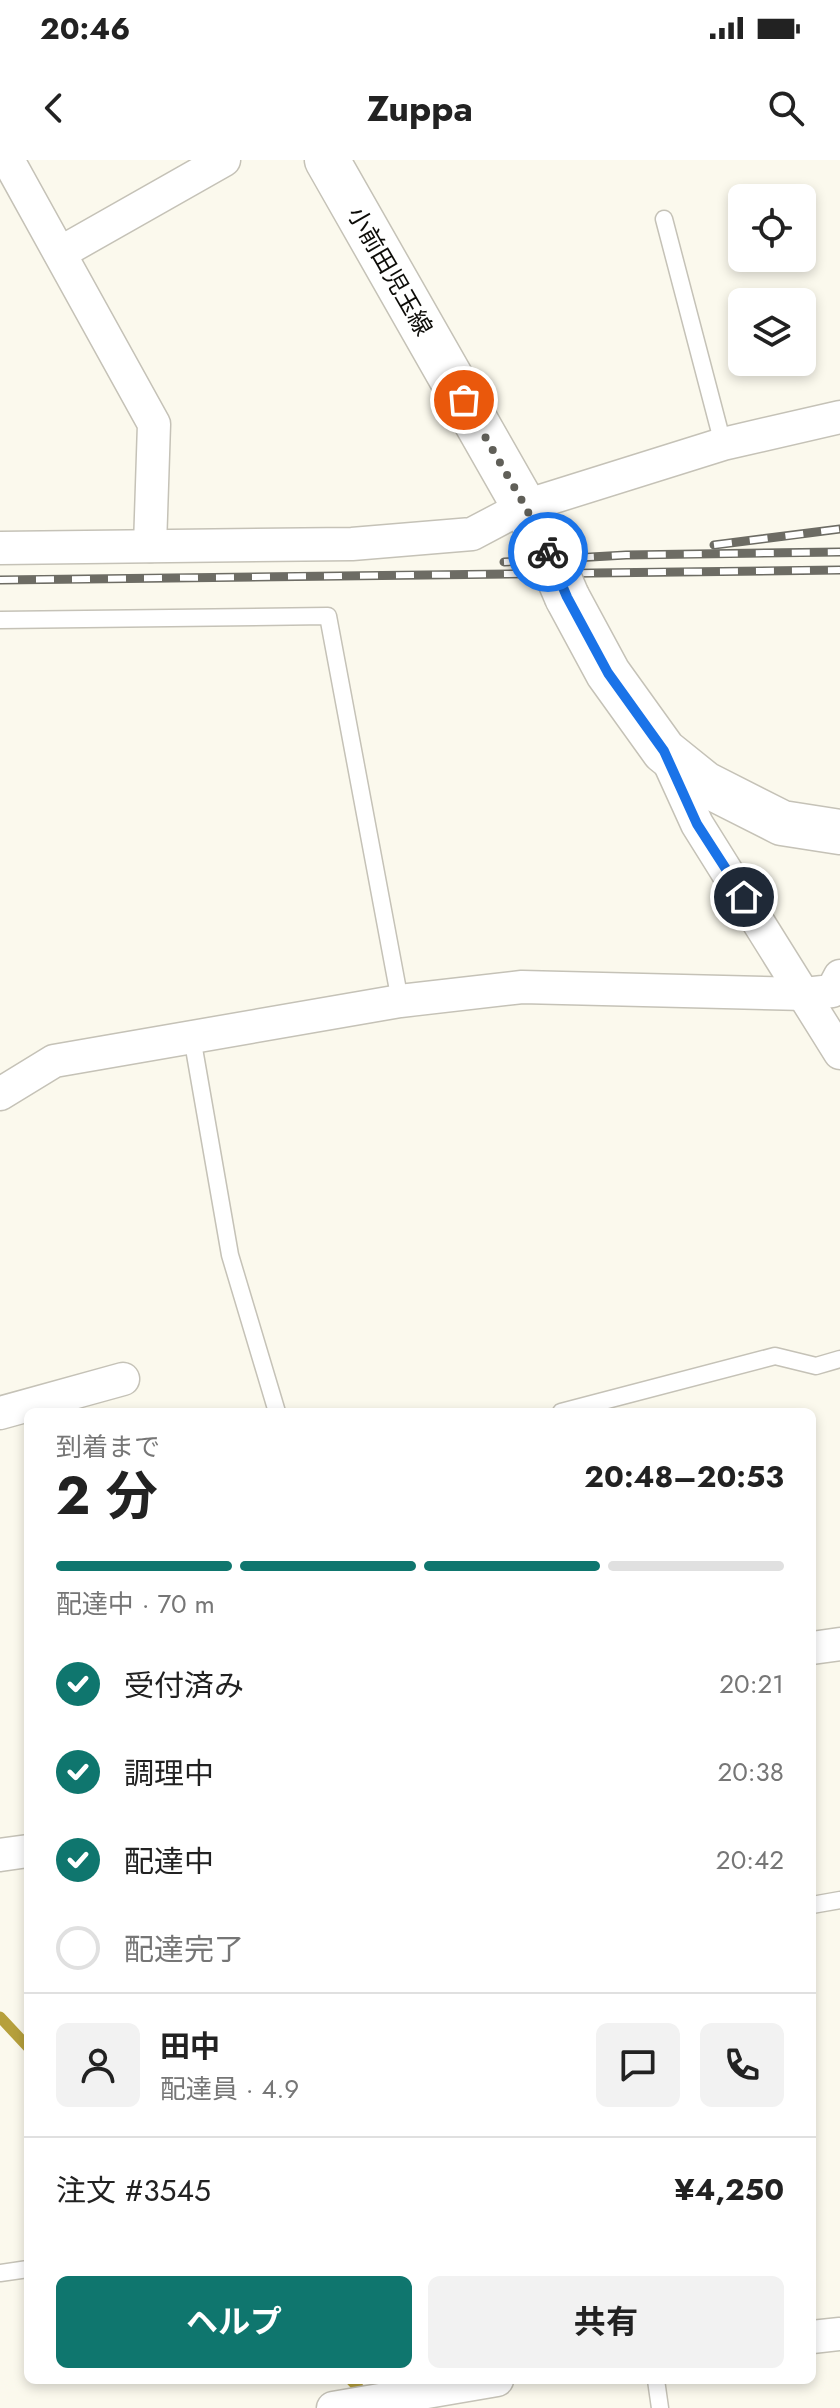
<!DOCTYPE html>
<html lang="ja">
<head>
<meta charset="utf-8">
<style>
  :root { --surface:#fff; --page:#f2f2f2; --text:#222; --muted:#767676; --line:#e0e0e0; --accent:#0f766e }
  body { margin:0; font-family:Jost,"Noto Sans JP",sans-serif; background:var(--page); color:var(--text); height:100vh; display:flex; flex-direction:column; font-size:30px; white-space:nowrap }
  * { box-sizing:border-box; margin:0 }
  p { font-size:26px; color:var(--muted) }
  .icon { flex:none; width:44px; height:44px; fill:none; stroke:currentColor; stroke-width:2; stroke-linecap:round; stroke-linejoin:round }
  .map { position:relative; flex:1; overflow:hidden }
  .details { position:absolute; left:24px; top:1248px; width:792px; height:976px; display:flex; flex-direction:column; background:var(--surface); border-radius:12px; box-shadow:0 4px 12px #0003 }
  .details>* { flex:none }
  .tools { position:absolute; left:728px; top:24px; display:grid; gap:16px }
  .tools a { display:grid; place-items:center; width:88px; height:88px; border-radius:12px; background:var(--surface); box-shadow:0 4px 12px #0003; font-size:40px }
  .pin { position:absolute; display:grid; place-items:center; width:68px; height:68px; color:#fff; margin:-34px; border:4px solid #fff; border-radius:50%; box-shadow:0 2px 8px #0007 }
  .courier { position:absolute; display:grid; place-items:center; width:80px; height:80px; margin:-40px; border:6px solid #1a73e8; border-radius:50%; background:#fff; color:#222; box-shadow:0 2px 10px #0007 }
  .overview em { font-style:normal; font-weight:700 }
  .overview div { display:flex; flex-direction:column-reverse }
  .overview { display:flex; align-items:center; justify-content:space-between; height:136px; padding:0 32px }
  h1 { font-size:52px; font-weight:700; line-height:60px }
  .bar { display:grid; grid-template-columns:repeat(4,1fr); gap:12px 8px; align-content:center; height:96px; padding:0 32px }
  .bar i { height:10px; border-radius:6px; background:var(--line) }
  .bar .active { background:var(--accent) }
  .bar p { grid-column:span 4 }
  .line { display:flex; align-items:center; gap:20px; padding:0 32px; border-top:2px solid var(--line) }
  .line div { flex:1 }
  .round { display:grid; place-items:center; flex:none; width:84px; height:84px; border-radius:12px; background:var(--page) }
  ol { padding:0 32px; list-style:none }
  li { display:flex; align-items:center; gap:24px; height:88px }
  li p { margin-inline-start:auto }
  li .icon { padding:8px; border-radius:50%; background:var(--accent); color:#fff; stroke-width:4 }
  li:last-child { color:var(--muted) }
  li i { width:44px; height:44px; border:4px solid var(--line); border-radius:50% }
  .action { display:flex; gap:16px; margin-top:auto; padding:16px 32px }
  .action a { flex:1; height:92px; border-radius:12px; background:var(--accent); color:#fff; font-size:32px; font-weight:700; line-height:92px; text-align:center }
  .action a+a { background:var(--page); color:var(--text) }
  .status { display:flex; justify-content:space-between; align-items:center; height:56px; padding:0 40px; background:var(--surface); direction:ltr }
  .status svg { height:22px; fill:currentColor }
  header { display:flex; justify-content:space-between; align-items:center; height:104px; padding:0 32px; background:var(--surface); font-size:36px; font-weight:700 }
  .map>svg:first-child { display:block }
</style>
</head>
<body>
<div class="status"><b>20:46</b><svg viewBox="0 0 49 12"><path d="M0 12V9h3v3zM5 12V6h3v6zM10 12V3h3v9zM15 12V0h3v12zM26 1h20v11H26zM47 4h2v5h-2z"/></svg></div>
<header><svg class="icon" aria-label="back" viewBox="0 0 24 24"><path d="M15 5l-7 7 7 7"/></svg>Zuppa<svg class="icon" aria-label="search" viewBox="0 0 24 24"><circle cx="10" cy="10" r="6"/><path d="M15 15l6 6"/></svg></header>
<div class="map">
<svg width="840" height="2248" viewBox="0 0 840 2248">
  <rect width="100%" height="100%" fill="#fbf9ed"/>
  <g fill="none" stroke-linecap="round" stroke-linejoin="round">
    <!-- stream -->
    <g stroke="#b6a03c" stroke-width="11">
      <path d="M0,1857l28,30"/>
      <path d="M351,2220l16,17"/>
    </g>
    <defs>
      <g id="service">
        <path d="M664,59l59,225"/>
        <path d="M0,460l328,-4 72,385"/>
        <path d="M192,877l38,218 47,157"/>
        <path d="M561,1252l214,-56 41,10 24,-7"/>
        <path d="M812,1745l28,-5"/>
        <path d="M0,2113l28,-4"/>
        <path d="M656,2220l4,28"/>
      </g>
      <g id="minor">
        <path d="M8,0l146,264 -4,122"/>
        <path d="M60,93l164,-93"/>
        <path d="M0,388l352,-4 120,-10 53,-28 198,-62 117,-27"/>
        <path d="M667,598l30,66 143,229"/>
        <path d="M0,934l54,-33 346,-60 122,-14 283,7 27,-3 8,-15"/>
        <path d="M0,1253l123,-34"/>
        <path d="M812,1488l28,-4"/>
        <path d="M0,1695l28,-4"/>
        <path d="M812,2177l28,-3"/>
        <path d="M333,2248l164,-28"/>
      </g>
      <g id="secondary">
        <path d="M327,0l214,376"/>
        <path d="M567,437l41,76 56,78 41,33 77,39 58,9"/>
      </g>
    </defs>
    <!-- service casing -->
    <use href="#service" stroke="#c5c2b7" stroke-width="19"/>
    <!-- minor casing -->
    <use href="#minor" stroke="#c5c2b7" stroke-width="35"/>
    <!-- secondary casing -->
    <use href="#secondary" stroke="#c5c2b7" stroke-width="47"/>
    <!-- service -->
    <use href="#service" stroke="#fff" stroke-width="16"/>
    <!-- minor -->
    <use href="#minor" stroke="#fff" stroke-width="32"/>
    <!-- secondary -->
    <use href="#secondary" stroke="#fff" stroke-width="44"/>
    <defs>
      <g id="rail">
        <path d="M714,385l126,-16"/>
        <path d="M504,402l122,-7 214,-3"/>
        <path d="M0,420l840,-10"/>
      </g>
    </defs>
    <!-- rail casing -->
    <use href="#rail" stroke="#6d6c64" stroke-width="9"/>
    <!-- rail -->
    <use href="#rail" stroke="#fff" stroke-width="6" stroke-dasharray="18" stroke-linecap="butt"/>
    <defs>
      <path id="secondary-bridge" d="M541,376l26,61"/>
    </defs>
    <!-- secondary-bridge casing -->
    <use href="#secondary-bridge" stroke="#c5c2b7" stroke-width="47" stroke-linecap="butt"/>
    <!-- secondary-bridge -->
    <use href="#secondary-bridge" stroke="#fff" stroke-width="44"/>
  </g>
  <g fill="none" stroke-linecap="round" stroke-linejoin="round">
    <!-- done -->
    <path stroke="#605f58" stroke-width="8" stroke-dasharray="0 14.4" d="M464,240l61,106 23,46"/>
    <!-- route -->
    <path stroke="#1a73e8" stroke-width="10" d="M548,392l19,45 41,76 56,78 33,73 47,73"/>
  </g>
  <g text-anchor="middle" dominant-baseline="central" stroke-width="6" stroke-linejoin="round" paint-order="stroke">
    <!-- street labels -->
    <g font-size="24" fill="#0d0c08" stroke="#fff">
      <text transform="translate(390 111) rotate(60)">小前田児玉線</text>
    </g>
  </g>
</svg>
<div class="tools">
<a><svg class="icon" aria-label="locate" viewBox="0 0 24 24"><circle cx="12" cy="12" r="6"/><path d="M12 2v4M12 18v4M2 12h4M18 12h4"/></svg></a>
<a><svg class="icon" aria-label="layers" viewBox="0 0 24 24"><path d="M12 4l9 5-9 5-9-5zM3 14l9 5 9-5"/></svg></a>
</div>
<div class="pin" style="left:464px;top:240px;background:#ea580c"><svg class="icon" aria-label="bag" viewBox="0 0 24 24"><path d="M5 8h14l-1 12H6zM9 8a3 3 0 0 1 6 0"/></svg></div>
<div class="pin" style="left:744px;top:737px;background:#1f2937"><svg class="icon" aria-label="home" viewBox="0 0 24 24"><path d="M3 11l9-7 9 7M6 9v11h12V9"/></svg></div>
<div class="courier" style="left:548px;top:392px"><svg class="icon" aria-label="bike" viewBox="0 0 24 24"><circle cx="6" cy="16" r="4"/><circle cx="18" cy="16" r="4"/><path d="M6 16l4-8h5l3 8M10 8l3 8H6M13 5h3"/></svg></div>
<section class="details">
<div class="overview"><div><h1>2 分</h1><p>到着まで</p></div><em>20:48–20:53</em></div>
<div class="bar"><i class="active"></i><i class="active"></i><i class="active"></i><i></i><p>配達中 · 70 m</p></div>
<ol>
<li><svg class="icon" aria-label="check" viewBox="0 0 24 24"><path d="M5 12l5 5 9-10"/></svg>受付済み<p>20:21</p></li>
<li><svg class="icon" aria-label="check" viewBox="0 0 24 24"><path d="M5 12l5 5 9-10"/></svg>調理中<p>20:38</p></li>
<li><svg class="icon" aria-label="check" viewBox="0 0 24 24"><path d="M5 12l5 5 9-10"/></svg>配達中<p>20:42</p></li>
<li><i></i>配達完了</li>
</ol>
<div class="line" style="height:144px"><a class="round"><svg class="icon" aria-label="person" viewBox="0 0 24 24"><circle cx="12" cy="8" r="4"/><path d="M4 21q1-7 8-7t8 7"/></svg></a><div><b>田中</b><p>配達員 · 4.9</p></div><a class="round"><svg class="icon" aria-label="chat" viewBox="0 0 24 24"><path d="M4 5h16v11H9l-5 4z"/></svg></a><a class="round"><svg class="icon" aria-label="phone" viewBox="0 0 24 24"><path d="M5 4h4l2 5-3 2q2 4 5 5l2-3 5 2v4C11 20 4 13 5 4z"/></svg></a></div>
<div class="line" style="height:104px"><div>注文 #3545</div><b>¥4,250</b></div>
<div class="action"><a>ヘルプ</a><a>共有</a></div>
</section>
</div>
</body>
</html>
